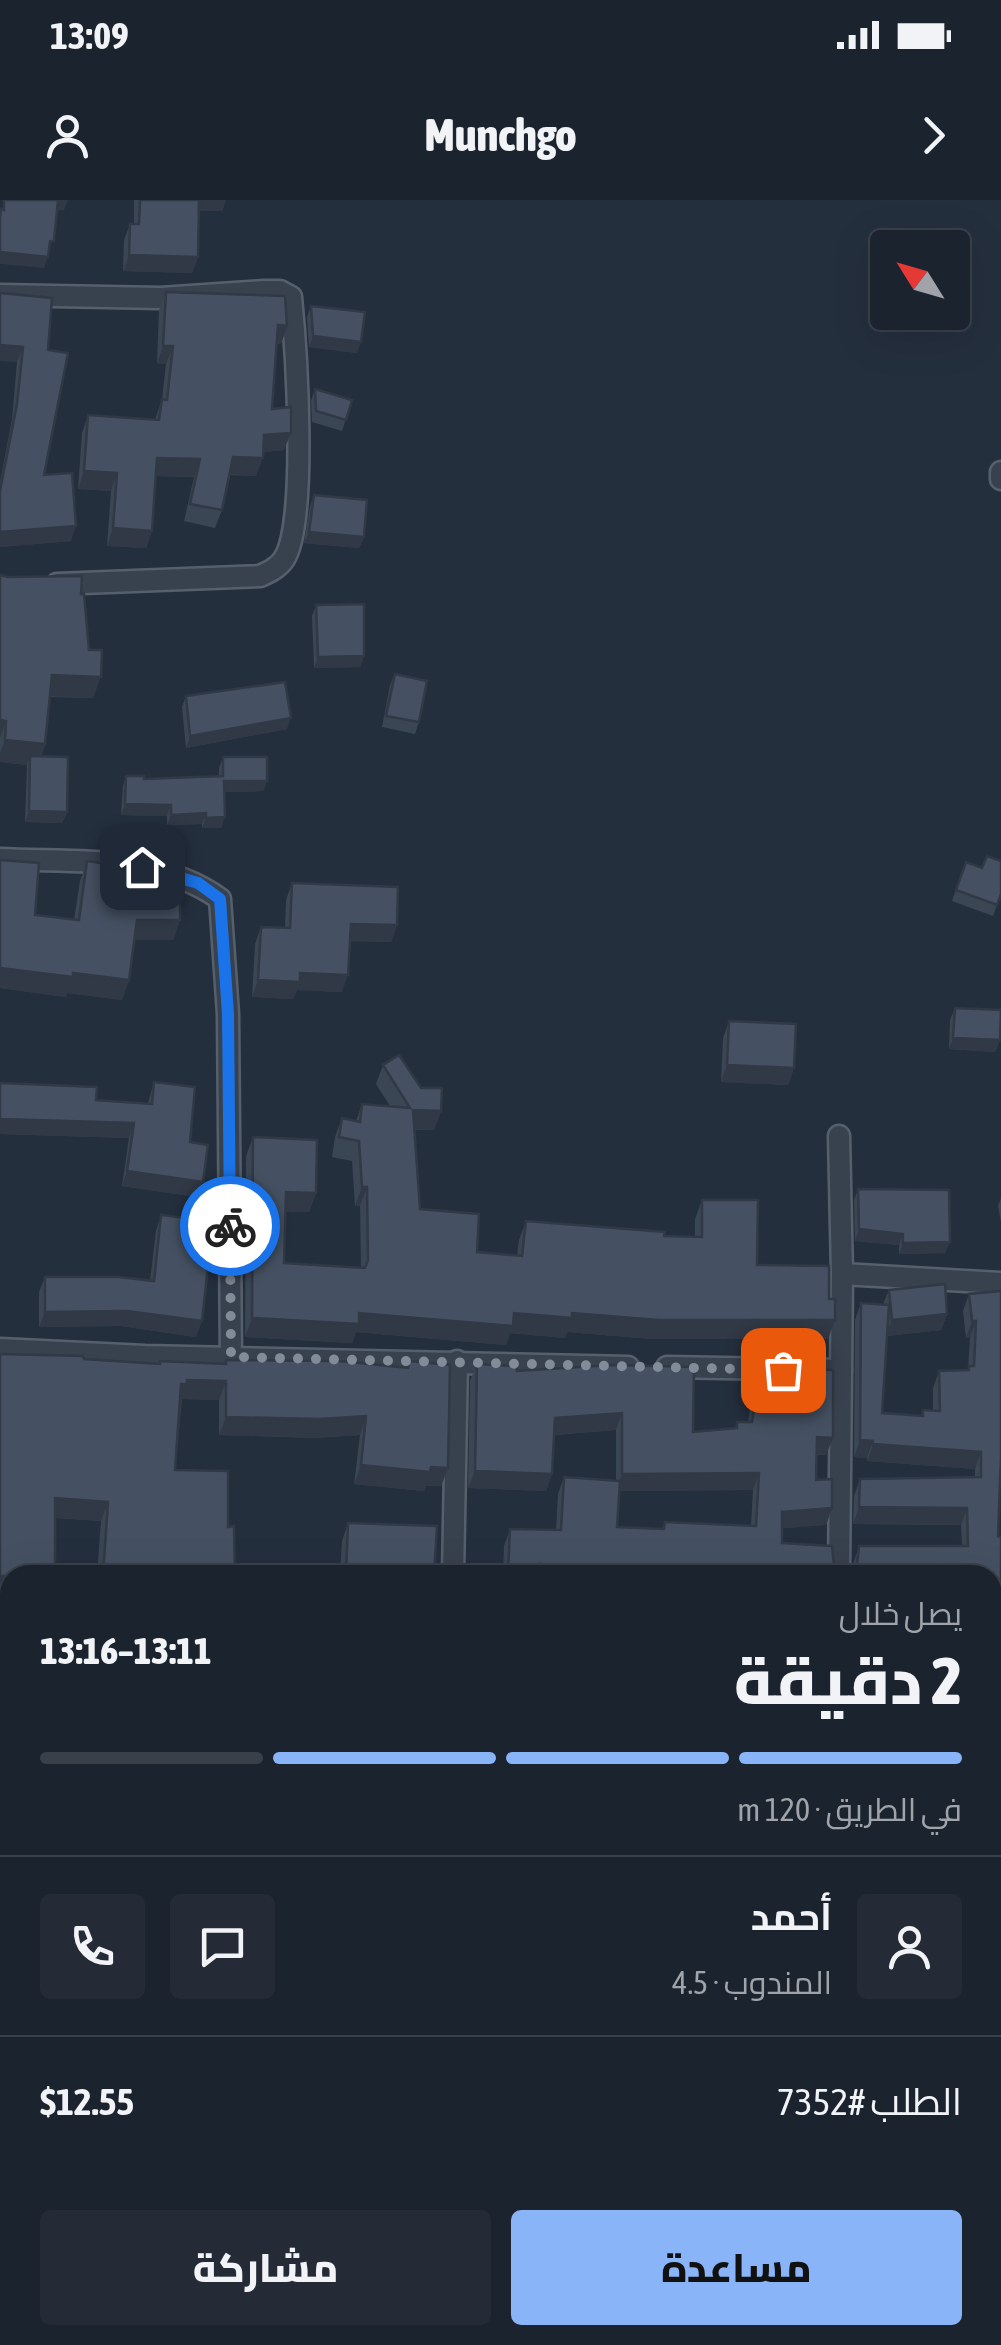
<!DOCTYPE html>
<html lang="ar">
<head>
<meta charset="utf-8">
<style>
  :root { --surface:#1b232e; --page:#242b36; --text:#f1f3f6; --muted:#a0a4aa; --line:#39404a; --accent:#8ab4f8 }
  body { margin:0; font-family:"Asap Condensed",Cairo,sans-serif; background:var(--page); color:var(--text); direction:rtl; height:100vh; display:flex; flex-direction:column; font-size:38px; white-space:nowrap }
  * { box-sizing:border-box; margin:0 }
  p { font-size:32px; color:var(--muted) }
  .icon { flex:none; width:55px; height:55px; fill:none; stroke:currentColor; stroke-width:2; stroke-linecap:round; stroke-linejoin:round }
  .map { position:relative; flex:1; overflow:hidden; direction:ltr }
  .side { position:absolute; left:0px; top:1365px; width:1002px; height:780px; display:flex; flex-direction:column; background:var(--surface); border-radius:30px 30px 0 0; box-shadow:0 10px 40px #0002,0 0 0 2px var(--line); direction:rtl }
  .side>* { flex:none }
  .needle { width:65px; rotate:307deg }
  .controls { position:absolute; left:870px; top:30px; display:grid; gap:20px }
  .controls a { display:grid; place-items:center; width:100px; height:100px; border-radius:10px; background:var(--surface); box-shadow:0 10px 40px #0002,0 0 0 2px var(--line); font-size:50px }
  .pin { position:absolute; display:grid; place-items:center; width:85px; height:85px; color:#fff; margin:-42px; border-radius:20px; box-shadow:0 5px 15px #0006 }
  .courier { position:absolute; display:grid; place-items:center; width:100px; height:100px; margin:-50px; border:8px solid #1a73e8; border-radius:50%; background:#fff; color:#222; box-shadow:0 2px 12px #0007 }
  .overview em { font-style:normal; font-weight:800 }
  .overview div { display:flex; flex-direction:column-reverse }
  .overview { display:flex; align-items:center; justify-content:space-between; height:170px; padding:0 40px }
  h1 { font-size:65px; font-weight:800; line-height:75px }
  .bar { display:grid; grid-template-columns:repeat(4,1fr); gap:15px 10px; align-content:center; height:120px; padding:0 40px }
  .bar i { height:12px; border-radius:8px; background:var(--line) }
  .bar .active { background:var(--accent) }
  .bar p { grid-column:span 4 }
  .line { display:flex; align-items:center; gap:25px; padding:0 40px; border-top:2px solid var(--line) }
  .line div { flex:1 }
  .round { display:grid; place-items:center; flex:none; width:105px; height:105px; border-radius:10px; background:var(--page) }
  .action { display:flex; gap:20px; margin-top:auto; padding:20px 40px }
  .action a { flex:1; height:115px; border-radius:10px; background:var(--accent); color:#111; font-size:40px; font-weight:800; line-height:115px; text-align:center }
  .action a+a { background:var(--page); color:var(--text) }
  .status { display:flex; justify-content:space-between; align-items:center; height:70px; padding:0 50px; background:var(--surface); direction:ltr }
  .status svg { height:28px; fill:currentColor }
  header { display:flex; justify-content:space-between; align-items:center; height:130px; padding:0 40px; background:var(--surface); font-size:45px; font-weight:800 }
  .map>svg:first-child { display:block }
</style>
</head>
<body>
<div class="status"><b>13:09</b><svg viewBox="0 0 49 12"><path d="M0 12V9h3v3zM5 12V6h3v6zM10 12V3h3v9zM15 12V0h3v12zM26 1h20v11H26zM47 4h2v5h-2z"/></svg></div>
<header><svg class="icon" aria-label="forward" viewBox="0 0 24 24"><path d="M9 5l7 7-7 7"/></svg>Munchgo<svg class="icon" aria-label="person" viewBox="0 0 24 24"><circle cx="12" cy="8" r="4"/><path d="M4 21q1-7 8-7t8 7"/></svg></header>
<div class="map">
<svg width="1001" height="2145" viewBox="0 0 1001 2145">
  <rect width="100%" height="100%" fill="#242f3e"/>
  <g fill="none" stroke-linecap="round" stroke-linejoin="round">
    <defs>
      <g id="street">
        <path d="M0,95l161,3 103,-7h16l11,6c5,49 17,225 -7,262 -6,9 -15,13 -24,17l-203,8"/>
        <path d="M1001,272v7"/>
        <path d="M0,659c73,4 159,-5 220,40l8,115 3,343"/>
        <path d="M839,936l3,138 -3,301"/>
        <path d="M842,1074l159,9"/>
        <path d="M0,1149l145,7 483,11"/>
        <path d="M667,1167l174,3"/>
        <path d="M453,1375l4,-214"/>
        <path d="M0,1668h10"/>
        <path d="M992,1822l9,2"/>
        <path d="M0,1953l10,-2"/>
        <path d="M992,2048l9,3"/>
        <path d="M992,2113l9,-1"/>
        <path d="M645,2145l4,-10"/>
      </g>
      <g id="highway">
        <path d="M0,1712l10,-3"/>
        <path d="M0,1748l10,-3"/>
        <path d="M992,1890l9,3"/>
        <path d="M992,1923l9,4"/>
      </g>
    </defs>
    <!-- street casing -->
    <use href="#street" stroke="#565f6c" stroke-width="25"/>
    <!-- highway casing -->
    <use href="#highway" stroke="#434c59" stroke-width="42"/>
    <!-- street -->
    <use href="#street" stroke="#38414e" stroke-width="20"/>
    <!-- highway -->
    <use href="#highway" stroke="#746855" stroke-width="38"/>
  </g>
  <!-- wall -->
  <g fill="#3b4654" fill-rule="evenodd">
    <path d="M134,0h92l-4,11h-23l-1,46 -6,16 -69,-2 1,-31 6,-16h4z"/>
    <path d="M166,92l121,34 -6,18h-4l-5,65 12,41 -21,2 -7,24 -26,-1 -8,35 -7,18 -31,-7 10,-44 -38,-1 -4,55 -6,17 -39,-2 4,-55 -33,-2 4,-56 6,-18 67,5 7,-21 4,-35 -9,-1 2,-53z"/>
    <path d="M0,93l48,57 -4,125 27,66 -71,6v-65l12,-63 5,-57z"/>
    <path d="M311,106l46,47 -48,-6 -2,-30z"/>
    <path d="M315,189l37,11 -10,31 -30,-9 -1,-21z"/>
    <path d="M314,295l50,42 -5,11 -55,-5 6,-37z"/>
    <path d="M0,375l81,19 12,104 -43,-1 -5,47 -4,13 26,55 -5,11 -37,-1 2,-57 -27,-3z"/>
    <path d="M316,405l48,51 -4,11 -46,1 -2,-52z"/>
    <path d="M395,474l24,48 -4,12 -33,-7 8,-42z"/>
    <path d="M186,496l101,33 -101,19 -4,-41z"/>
    <path d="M223,557l44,24 -4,10 -39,1 -3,36h-19v-4l-35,1v-9l-46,-1 2,-29 3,-10 18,3 75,-3v-8z"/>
    <path d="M0,660l35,55 39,5 6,-39 7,-20 56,11 37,48 -7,20h-39l-5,40 -7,20 -55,-7 -1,4 -66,-9z"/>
    <path d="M966,662l16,6 19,27 -8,21 -41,-15z"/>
    <path d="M292,683l105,42 -6,17 -41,-1 -8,51 -45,-2 -4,9 -41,-2 3,-53 6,-17 24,1 1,-28z"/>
    <path d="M955,808l45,32 -5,12 -46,-3 1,-29z"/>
    <path d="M729,821l65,47 -6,17 -67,-3 2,-44z"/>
    <path d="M383,865l38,23 20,23 -7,19h-20l6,79 57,43 40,4 2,-16 7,-19 138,15h31v-17l7,-19 55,65 71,74h-176l-85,-7 -2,6 -55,-5 -4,12 -150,-13 -4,11 -107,-6 1,-181 7,-19 63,56 -7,19h-23l-2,51 77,4 -1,-61h-5l-3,-45 -20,-4 3,-20 7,-19 14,3 6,-17 28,2 -14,-22z"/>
    <path d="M154,882l36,60 13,40 -6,15 -75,-11 7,-48 -129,-4v-51l96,17 52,3z"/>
    <path d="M858,989l92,53 -5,11 -46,1v-9l-44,-4 -1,-41z"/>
    <path d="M1001,998v24l-3,-16z"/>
    <path d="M161,1015l35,122 -75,-11 -82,1v-35l6,-15 105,4 6,-50z"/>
    <path d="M889,1090l58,24 -6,16 -54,6 -5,77 39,3 2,-6h10v-22l6,-17 29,-1 2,-32h-4l-3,-27 6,-17 32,-3v184h-1l-4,123 -4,-23h-489l1,-29 6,-17 46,1 2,-36 6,-17 52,4v-51l-62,5 -2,39 -6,17 -78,-3 2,-107 7,-17 40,7 176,61 42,-4 2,-6h11l6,-40 6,-17 66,90h-10v25l16,28 -6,17 -44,3v15l64,29 6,-5 7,-21h103l-1,-21 -108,-1 1,-28 6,-17 115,-2v-8l-108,-8v-3l-13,-1 1,-137 6,-17 22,1zM753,1290l-2,36 -86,-4 -3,7 -45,-2 3,-36z"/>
    <path d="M84,1159l75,5 1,-3 65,3 1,-4 180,8 3,-7 32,125h-15l-2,5 -70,-7 6,-49 -46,3 -95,-3v-35l-37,-1 -7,71 53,57 7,48h-138l4,-54 -46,-3 -45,57v20h-10z"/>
    <path d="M348,1323l86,52h-94l2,-34z"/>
    <path d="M10,1952v143l-10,-29v-110z"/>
    <path d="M222,2135h56l-2,6 -36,4h-17z"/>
    <path d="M458,2135h114l-4,10h-108l-5,-3z"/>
    <path d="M900,2135h64l-4,10h-35z"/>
  </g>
  <!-- shaded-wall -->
  <g fill="#303945">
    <path d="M58,0h10l-4,10 -10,1z"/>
    <path d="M197,0h29l-4,11h-29z"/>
    <path d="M0,52l48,5 -4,11 -44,-4z"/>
    <path d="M129,55l69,2 -6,16 -69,-2z"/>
    <path d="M278,125l9,1 -6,18 -9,-1z"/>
    <path d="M313,136l48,6 -4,11 -48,-6z"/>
    <path d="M0,145l23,2 -6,15 -17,-1z"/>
    <path d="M163,146h10l-7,18 -9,-1z"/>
    <path d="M291,233l-7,17 -26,3 6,-18z"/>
    <path d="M233,257l30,1 -7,18 -29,-2z"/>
    <path d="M157,258l43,1 -6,18 -43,-1z"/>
    <path d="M84,271l33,2 -6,18 -33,-2z"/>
    <path d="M76,326l-5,15 -71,6v-15z"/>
    <path d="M113,328l39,3 -6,17 -39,-2z"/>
    <path d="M309,332l55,5 -5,11 -55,-5z"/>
    <path d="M364,456l-4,11 -46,1 4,-11z"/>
    <path d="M52,475l49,2 -8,21 -48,-2z"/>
    <path d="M291,518l-4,11 -101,19 4,-12z"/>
    <path d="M0,520l6,1 -6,17z"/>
    <path d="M5,540l40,4 -8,22 -7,-10 -3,9 -27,-3v-9z"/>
    <path d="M224,581h43l-4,10 -43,1z"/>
    <path d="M125,604l46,1 -4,11 -46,-1z"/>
    <path d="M29,611l38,1 -5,11 -37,-1z"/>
    <path d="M206,613l-4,11 -35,1 4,-10z"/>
    <path d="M225,617l-4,11h-19l4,-10z"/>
    <path d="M137,720h43l-7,20h-43z"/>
    <path d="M351,724l46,1 -6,17 -46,-1z"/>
    <path d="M0,768l73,5 56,7 -7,20 -55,-7 -1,4 -66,-9z"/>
    <path d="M300,773l48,2 -6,17 -45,-2 -4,9 -41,-2 6,-17z"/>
    <path d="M953,838l47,2 -5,12 -46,-3z"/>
    <path d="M727,865l67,3 -6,17 -67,-3z"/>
    <path d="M413,910l28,1 -7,19 -28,-1z"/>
    <path d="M0,919l134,4 -5,15 -129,-4z"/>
    <path d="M127,971l76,11 -6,15 -75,-11z"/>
    <path d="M362,987h5l-7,19h-5z"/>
    <path d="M286,992l30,1 -7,19h-30z"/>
    <path d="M859,1029l44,5 -4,11 -44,-4z"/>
    <path d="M950,1042l-5,11 -46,1 4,-11z"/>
    <path d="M127,1111l75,10 -6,16 -75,-11 -82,1 6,-15z"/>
    <path d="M359,1113h213l263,7 -7,19h-176l-85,-7 -2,6 -55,-5 -4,12 -150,-13 -4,11 -107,-6 7,-19z"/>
    <path d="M947,1114l-6,16 -56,6 7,-16z"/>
    <path d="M972,1121h4l-6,17h-4z"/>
    <path d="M187,1180l39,1 -7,19 -37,-1 -2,4 1,-19z"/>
    <path d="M622,1213l-6,17 -67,5 6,-17z"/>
    <path d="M366,1216l-6,19 -46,3 -95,-3 7,-18z"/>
    <path d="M817,1237l16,1 -7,17 -15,-1z"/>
    <path d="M860,1240l13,1 -6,17 -13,-1z"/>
    <path d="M873,1244l108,8 -6,17 -108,-8z"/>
    <path d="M361,1265l70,2 17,1 -7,18h-15l-2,5 -70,-7z"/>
    <path d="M475,1271l77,3 -6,17 -78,-3z"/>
    <path d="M759,1273l-6,17 -137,1 6,-17z"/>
    <path d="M55,1298l53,4 -7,19 -53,-4z"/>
    <path d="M859,1307l108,1 -6,17 -108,-1z"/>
    <path d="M832,1308l-6,17 -51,4 7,-17z"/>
    <path d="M539,1364l110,11h-114z"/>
    <path d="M0,1376l10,1v18h-10z"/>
    <path d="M992,1381h9l-5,17h-4z"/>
    <path d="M992,1500h9v18l-9,-1z"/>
    <rect x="0" y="1595" width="10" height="18"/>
    <rect x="992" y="1687" width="9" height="17"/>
    <path d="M228,2135h50l-2,6 -36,4h-16z"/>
    <path d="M297,2135l52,6 -1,4h-55z"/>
  </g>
  <!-- building -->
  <g fill="#455162" stroke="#303945" stroke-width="2.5">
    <path d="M4,0h54l-4,41h-4l-2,16 -48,-5v-35l1,-8 3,1z"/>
    <path d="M140,0h59l-1,57 -69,-2 1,-31h9z"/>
    <path d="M166,92l119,4 2,30 -9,-1 -6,84 19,-2v26l-27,2 -1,23 -30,-1 -11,53 -32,-6 10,-45 -43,-1 -5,73 -39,-3 4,-55 -33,-2 4,-56 71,5 3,-21 5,1 6,-54h-10z"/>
    <path d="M0,93l52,5 -4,52 20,3 -24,122 28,-2 4,53 -76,6v-41l17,-87 6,-57 -23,-2z"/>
    <path d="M311,106l54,6 -4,30 -48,-6z"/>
    <path d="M315,189l37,11 -6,20 -30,-9z"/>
    <path d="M314,295l53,5 -3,37 -55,-5z"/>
    <path d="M0,375l8,2 74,-1 -1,18h3l5,56h13l-1,27 -49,-2 -7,69 -40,-4 1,-19 -6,-1z"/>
    <path d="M364,404v52l-46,1 -2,-52z"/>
    <path d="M395,474l32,7 -8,41 -33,-6z"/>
    <path d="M285,482l6,36 -101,18 -4,-40z"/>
    <path d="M30,556l38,1 -1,55 -38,-1z"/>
    <path d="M223,557h44v24h-43l1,36 -19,1v-5l-35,2v-10l-46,-1 1,-28h18v3l79,-3z"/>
    <path d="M987,656l14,5v33l-4,11 -41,-15 10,-28 16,6z"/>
    <path d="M0,660l39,3 -4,52 44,5 8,-59 57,8 -1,3h37v48h-43l-8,60 -56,-7v4l-73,-9z"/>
    <path d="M292,683l106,4 -1,38 -46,-1 -3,51 -48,-2v9l-42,-2 3,-53 29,1z"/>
    <path d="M955,808l46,2 -1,30 -47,-2z"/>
    <path d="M729,821l67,3 -2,44 -67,-3z"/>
    <path d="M399,855l22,33h21l-1,23 -28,-1 7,99 59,5 -2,38 45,4 4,-35 139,11 -1,4 38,1v-37h56l-1,65 72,1v33h6v21h-176l-87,-7v5l-58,-5 -1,13 -154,-13v11l-107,-6 1,-181 64,3 -1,53 -30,-1 -2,71 81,5 3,-8 -1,-73h-5l-3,-46 -20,-4 3,-19 18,4 2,-18 48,4 -27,-43z"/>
    <path d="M154,882l41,5 -5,55 18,3 -5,37 -76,-11 7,-48 -134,-4v-36l97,4 -1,13 56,4z"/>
    <path d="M858,989l91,1 1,52 -47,1v-9l-44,-5z"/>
    <path d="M161,1015l52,6 -11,100 -75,-10 -82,1v-35h74l35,4z"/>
    <path d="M945,1084l2,30 -55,6 -3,-30z"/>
    <path d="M1001,1091v166l-3,79 3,1v44h-9v-6h-343l-110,-11v11h-31l2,-46 51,1 3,-53 56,4 -3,46 47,2 1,-7 91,4 3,-53 -137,1v-61l-67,5 -3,56 -77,-3 2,-107 40,2v5l95,-6 82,2 -1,65 44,-4v-6h15l8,-57 73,5v68l-16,-1 -1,43 16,-1v29l-50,4v31l50,3 2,20 12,6 11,-8 2,-18h109l-1,-38 -108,-1 1,-28 121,-2v-25l-108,-8v-3l-13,-1 1,-137 28,2 -7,108 41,3v-6l17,1 -1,-40 30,-1v-4h5l2,-45h-4l-3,-27z"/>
    <path d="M0,1154l83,2 1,3 76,5v-3l66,3v-4l113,1 69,7 1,-7 41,4 -2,103 -17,-1 -1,5 -69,-7 5,-49 -46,3 -94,-2v-36l-39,-1v4h-6l-6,86 53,1v56l6,-1 1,49h-132l5,-73 -53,-4v77l-55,1z"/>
    <path d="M348,1323l89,3 -3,49h-88z"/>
    <path d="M992,1421l9,1v78h-9z"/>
    <rect x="0" y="1447" width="10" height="148"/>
    <rect x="992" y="1539" width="9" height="148"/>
    <path d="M10,1952v103l-10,-28v-71z"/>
    <path d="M992,2131h9v14h-12v-10h3z"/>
    <path d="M297,2135h53l-1,6z"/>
    <path d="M473,2135h98l-4,10h-79z"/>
    <path d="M663,2135h40l-1,2 18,8h-81l3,-6 12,3z"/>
    <path d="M944,2135h19l-2,6z"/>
    <path d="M125,2140l24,1v4h-24z"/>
  </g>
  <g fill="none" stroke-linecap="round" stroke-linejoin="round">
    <!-- done -->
    <path stroke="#828b98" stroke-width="10" stroke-dasharray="0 18" d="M230,1026l1,131 552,13"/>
    <!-- route -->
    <path stroke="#1a73e8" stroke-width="12" d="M142,667l56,16 22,16 8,115 2,212"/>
  </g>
</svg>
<div class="controls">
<a><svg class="needle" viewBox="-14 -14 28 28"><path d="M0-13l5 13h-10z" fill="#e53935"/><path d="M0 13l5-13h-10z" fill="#a0a4aa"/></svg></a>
</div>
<div class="pin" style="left:783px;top:1170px;background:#ea580c"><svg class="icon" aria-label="bag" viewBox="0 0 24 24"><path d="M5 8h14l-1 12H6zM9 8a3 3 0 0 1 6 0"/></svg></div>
<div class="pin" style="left:142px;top:667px;background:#1f2937"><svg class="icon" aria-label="home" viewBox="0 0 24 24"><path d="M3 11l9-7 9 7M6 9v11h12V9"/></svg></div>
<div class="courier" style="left:230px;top:1026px"><svg class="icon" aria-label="bike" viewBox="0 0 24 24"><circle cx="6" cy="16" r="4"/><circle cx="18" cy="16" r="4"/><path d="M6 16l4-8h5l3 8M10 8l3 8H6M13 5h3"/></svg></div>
<section class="side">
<div class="overview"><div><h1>2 دقيقة</h1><p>يصل خلال</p></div><em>13:11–13:16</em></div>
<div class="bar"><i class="active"></i><i class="active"></i><i class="active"></i><i></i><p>في الطريق · 120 m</p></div>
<div class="line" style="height:180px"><a class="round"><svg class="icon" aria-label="person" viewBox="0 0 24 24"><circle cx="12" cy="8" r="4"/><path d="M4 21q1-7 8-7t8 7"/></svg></a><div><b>أحمد</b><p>المندوب · 4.5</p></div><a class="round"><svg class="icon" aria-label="chat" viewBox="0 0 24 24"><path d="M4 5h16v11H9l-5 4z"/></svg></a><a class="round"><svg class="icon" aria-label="phone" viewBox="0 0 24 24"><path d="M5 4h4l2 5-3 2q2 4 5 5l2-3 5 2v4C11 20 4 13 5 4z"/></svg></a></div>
<div class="line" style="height:130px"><div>الطلب #7352</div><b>$12.55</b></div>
<div class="action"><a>مساعدة</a><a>مشاركة</a></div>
</section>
</div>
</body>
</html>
